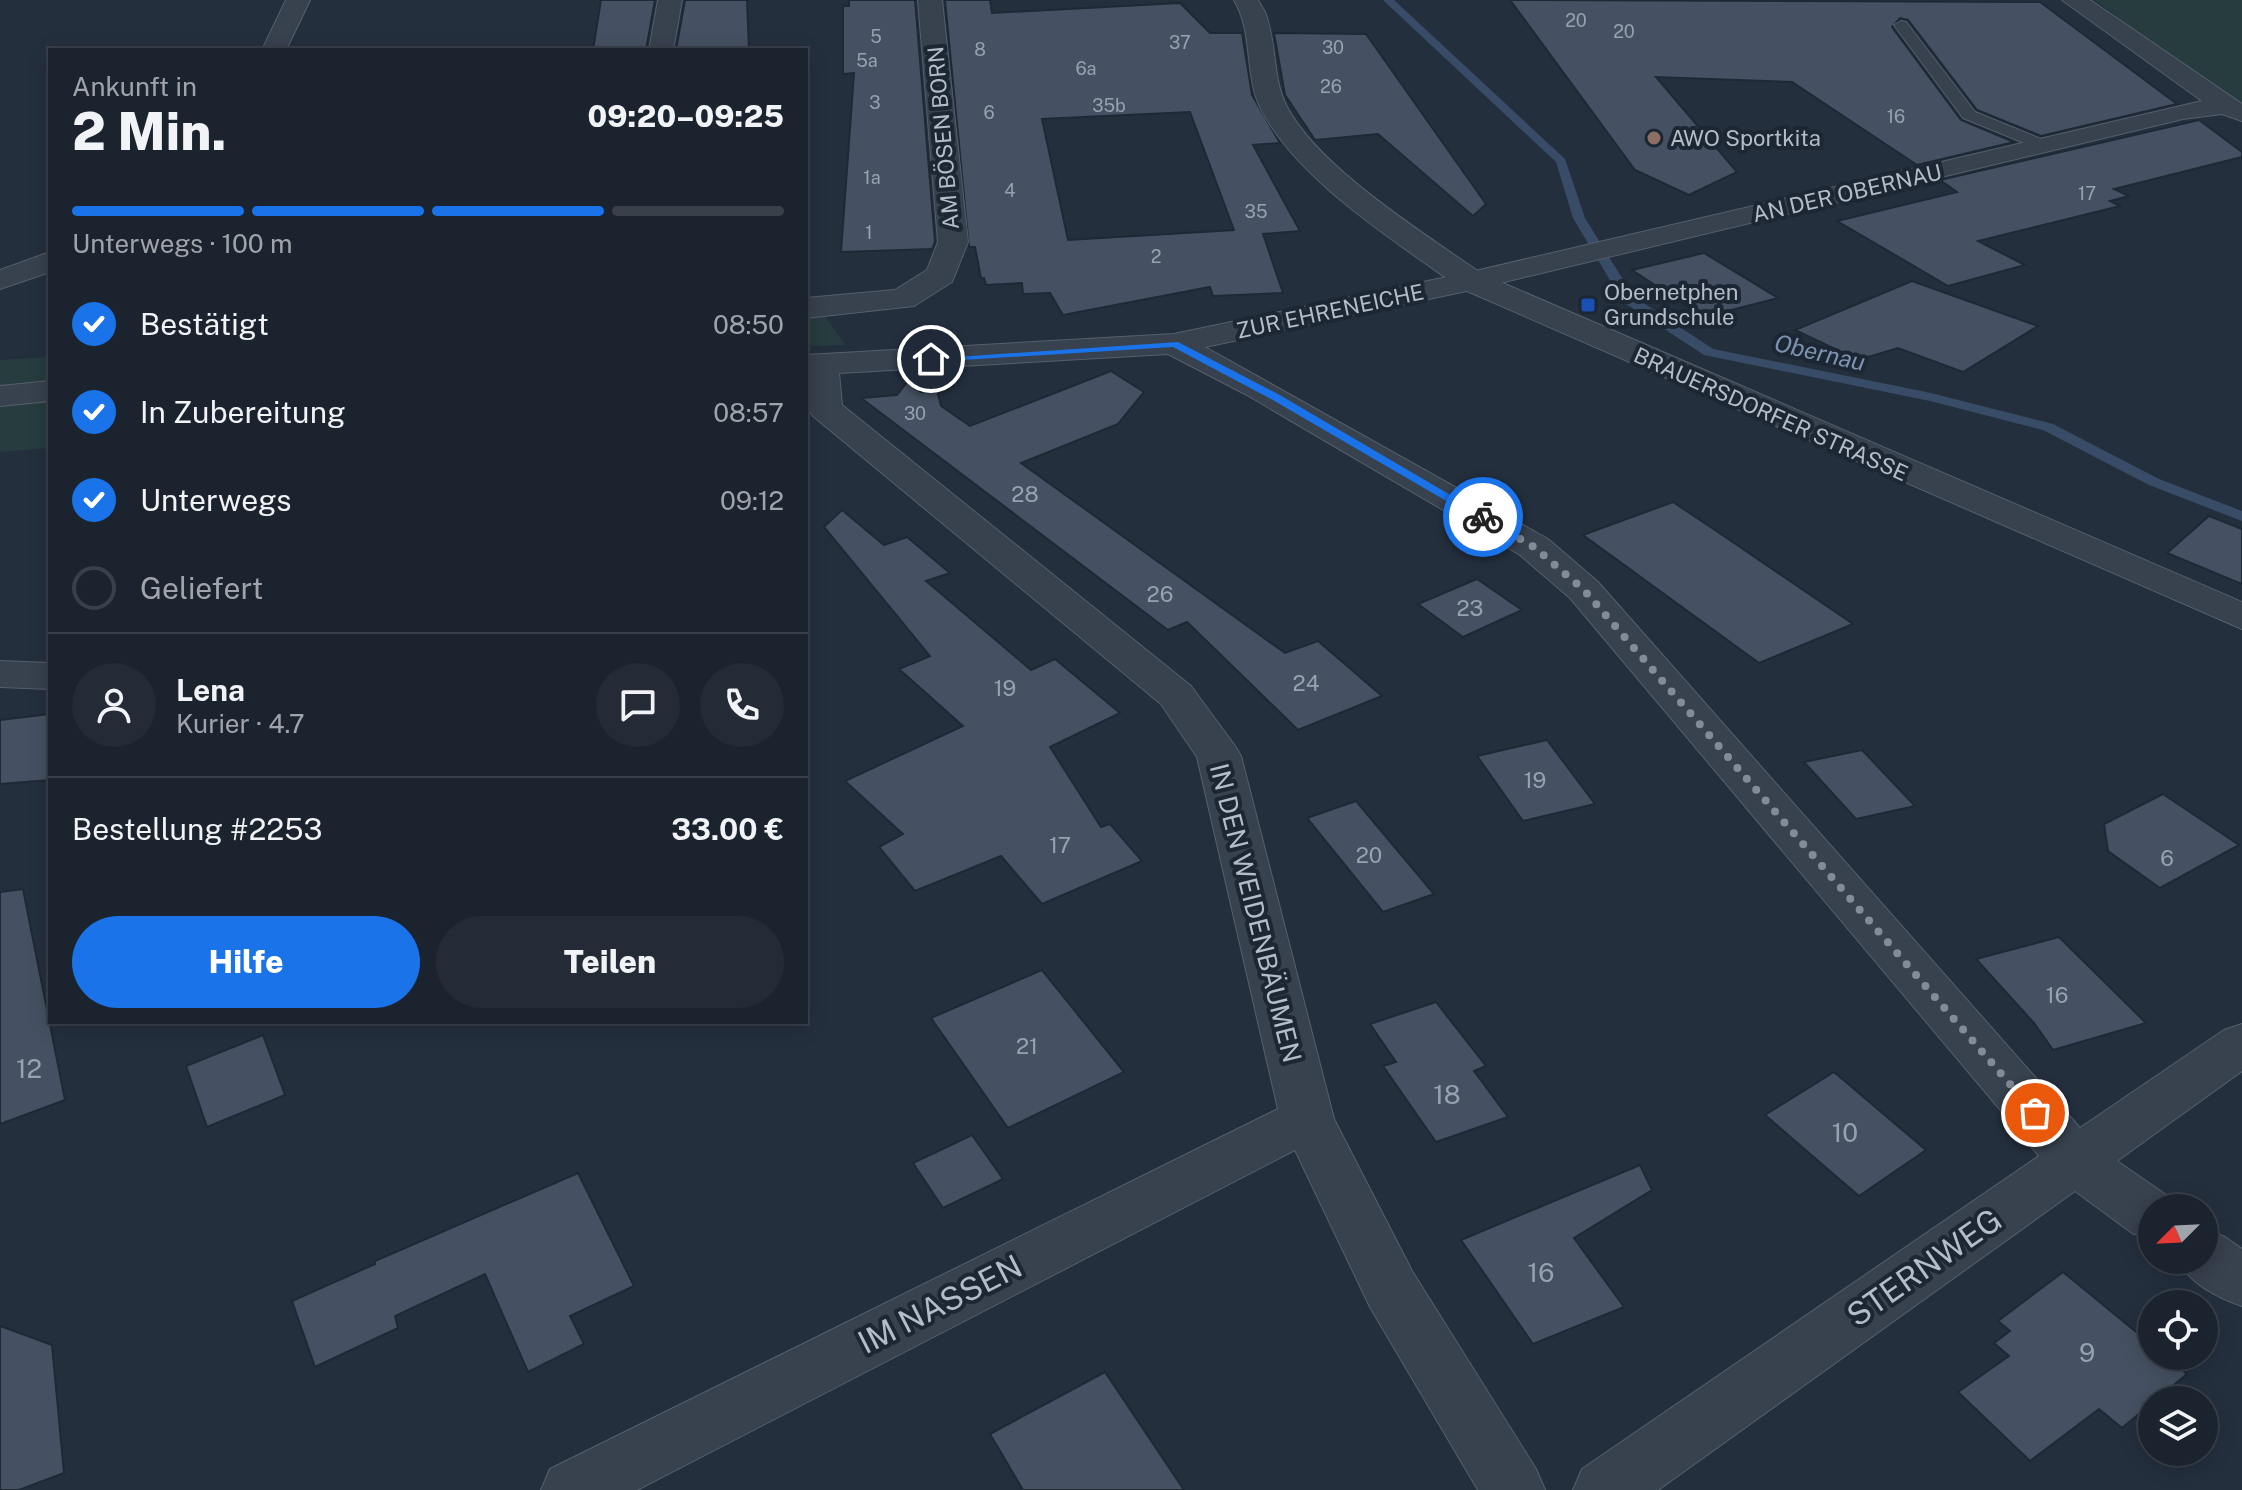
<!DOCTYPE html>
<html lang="de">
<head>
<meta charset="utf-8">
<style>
  :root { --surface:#1b232e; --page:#242b36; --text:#f1f3f6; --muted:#a0a4aa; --line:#39404a; --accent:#1a73e8 }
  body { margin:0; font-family:"Public Sans",sans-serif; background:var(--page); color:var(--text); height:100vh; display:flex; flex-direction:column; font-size:30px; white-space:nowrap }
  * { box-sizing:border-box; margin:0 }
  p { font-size:26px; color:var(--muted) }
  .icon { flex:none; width:44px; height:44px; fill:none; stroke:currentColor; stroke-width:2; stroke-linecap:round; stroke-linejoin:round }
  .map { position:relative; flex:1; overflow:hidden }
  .sheet { position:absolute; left:48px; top:48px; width:760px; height:976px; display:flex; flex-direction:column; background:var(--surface); border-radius:0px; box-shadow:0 4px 20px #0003,0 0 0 2px var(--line) }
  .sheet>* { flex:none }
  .needle { width:52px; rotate:246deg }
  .fabs { position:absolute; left:2138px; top:1194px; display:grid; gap:16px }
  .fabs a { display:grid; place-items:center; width:80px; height:80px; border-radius:50%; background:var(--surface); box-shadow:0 4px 20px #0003,0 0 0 2px var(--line); font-size:40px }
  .pin { position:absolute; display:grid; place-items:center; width:68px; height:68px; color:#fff; margin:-34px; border:4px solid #fff; border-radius:50%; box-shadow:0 2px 8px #0007 }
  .courier { position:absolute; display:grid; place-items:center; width:80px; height:80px; margin:-40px; border:6px solid #1a73e8; border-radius:50%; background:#fff; color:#222; box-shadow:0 2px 10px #0007 }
  .summary em { font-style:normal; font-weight:800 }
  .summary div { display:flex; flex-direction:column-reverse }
  .summary { display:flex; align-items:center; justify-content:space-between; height:136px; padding:0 24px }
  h1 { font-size:52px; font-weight:800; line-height:60px }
  .bar { display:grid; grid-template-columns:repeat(4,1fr); gap:12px 8px; align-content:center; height:96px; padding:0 24px }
  .bar i { height:10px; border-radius:6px; background:var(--line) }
  .bar .active { background:var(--accent) }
  .bar p { grid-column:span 4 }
  .line { display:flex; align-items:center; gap:20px; padding:0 24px; border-top:2px solid var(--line) }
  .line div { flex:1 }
  .round { display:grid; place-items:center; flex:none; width:84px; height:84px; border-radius:42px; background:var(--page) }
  ol { padding:0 24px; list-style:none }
  li { display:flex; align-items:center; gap:24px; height:88px }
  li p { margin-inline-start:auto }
  li .icon { padding:8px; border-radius:50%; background:var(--accent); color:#fff; stroke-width:4 }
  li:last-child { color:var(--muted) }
  li i { width:44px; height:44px; border:4px solid var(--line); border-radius:50% }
  .cta { display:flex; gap:16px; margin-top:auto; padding:16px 24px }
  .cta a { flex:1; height:92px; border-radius:48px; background:var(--accent); color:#fff; font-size:32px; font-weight:800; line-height:92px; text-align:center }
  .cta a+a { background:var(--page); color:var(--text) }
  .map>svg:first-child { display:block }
</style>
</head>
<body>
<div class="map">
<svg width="2242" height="1490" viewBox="0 0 2242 1490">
  <rect width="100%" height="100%" fill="#242f3e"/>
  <!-- green -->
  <g fill="#263c3f">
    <path d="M2095,0h147v111l-2,-1z"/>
    <path d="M806,289l39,56 -39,1z"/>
    <path d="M50,357v91l-50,4v-92z"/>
  </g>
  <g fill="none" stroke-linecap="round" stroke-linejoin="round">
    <!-- stream -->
    <path fill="#394c67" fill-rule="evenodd" d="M1383,0h11l171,159 20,59 48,78 80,53 218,44 122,31 106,55 83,32v10l-93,-36 -106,-55 -113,-29 -226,-46 -81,-53 -50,-84 -17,-56z"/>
  </g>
  <!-- building -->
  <g fill="#455162" stroke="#1f2835" stroke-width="2" fill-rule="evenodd">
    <path d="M601,0h54l-9,50h-53z"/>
    <path d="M685,0h62l2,50h-73z"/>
    <path d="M849,0h66l20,242 -3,7 -91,3 13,-179 -11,1v-68h6z"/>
    <path d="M945,0h45l2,13 188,-10 30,30h32l10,62 28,48 -27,2 47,86 -37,3 20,59 -70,3 -3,-9 -147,28 -13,-22 -27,1 -1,-11 -36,2 -2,-7h-3l-6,-31h-6zM1190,112l44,118 -166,10 -26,-121z"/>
    <path d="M1510,0l530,2 137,102 -136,32 -64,-26 -69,-90 -8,-2 -8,9 69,93 53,22 -97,23 -125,-83 -136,-5 81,95 -48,23 -54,-25z"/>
    <path d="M1274,33l92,1 120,170 -13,12 -95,-82 -63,6 -30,-45z"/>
    <path d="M2199,120l43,32v5l-128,32 15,7 -19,5 10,5 -142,35 47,24 -77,21 -111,-65 120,-29 -17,-12z"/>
    <path d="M1704,253l74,45 -74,19 -72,-47z"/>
    <path d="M1912,281l126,45 -75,46 -65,-24 -40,12 -63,-30z"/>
    <path d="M1111,371l33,21 -26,32 -97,39 264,190 33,-12 64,55 -84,34 -111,-108 -19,8 -307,-232 36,-3 10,-13 14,10 16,-2 4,16 29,20z"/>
    <path d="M1673,502l42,28 138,94 -94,39 -176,-128z"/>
    <path d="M842,510l42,35 23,-8 43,36 -24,8 105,89 24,-11 65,54 -70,34 51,80 9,-3 32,37 -100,43 -41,-48 -86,35 -36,-44 24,-13 -58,-53 118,-55 -64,-57 31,-13 -106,-129z"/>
    <path d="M2209,516l33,13v55l-75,-31z"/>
    <path d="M1477,579l45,31 -59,27 -45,-33z"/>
    <path d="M50,714v66l-50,4v-64z"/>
    <path d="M1547,740l48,64 -72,17 -46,-65z"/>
    <path d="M1862,750l53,56 -59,13 -52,-57z"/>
    <path d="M2163,794l76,51 -79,43 -52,-37 -4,-27z"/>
    <path d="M1356,801l78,93 -51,18 -76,-94z"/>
    <path d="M23,889l42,211 -65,24v-232z"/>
    <path d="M2059,937l87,86 -93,27 -19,-27 -58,-64z"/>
    <path d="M1042,970l82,102 -116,56 -77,-110z"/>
    <path d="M1436,1002l50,64 -12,5 34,46 -72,25 -53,-76 13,-4 -26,-38z"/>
    <path d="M263,1035l22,60 -78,32 -21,-61z"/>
    <path d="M1834,1072l92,78 -67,46 -94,-81z"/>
    <path d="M972,1135l31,44 -60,29 -30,-45z"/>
    <path d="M1640,1165l12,25 -78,48 50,69 -91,37 -72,-104z"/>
    <path d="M578,1173l56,113 -64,30 14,28 -56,28 -43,-98 -90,42 3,12 -83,39 -23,-66 83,-37v-3z"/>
    <path d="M2063,1272l89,73v11h13l22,18 -65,54 -23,-19 -69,52 -72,-69 51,-36 -15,-13 16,-12 -12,-10z"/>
    <path d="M0,1326l52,19 12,128 -45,17h-19z"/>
    <path d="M1105,1372l79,118h-161l-33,-56z"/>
  </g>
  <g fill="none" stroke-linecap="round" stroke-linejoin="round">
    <defs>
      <path id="service" d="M1901,21l5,1 69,90 76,31v6h-12l-76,-31 -69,-93z"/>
      <g id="minor">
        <path d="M286,0h24l-24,50h-24z"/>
        <path d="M658,0h24l-9,50h-24z"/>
        <path d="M918,0h24l26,242 -16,40 -38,24 -108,12v-20l89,-8 32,-20 11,-28z"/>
        <path d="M2062,0h28l152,104v17l-20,-7 -39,5 -712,171 -266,57 343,192 50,43 482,546 144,-98 18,-6v47l-125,90 55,38 4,9h-24v32l-20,-7 -57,-42 -417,299h-85l9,-21 457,-313 -469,-558 -50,-43 -273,-160 -79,-41 -329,19 3,32 349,281 44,60 6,10 93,363 78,152 124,198 9,21h-67l-108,-183 -75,-157 -658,340h-96l9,-21 728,-360 -81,-352 -36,-53 -348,-288 -5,-7 -2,-54 368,-21 297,-62 731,-171z"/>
        <path d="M50,252v20l-50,17v-19z"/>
        <path d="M50,381v20l-50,5v-20z"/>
        <path d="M0,661l50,2v26l-50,-2z"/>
        <path d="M2204,1229l21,8 17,12v57c-24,-8 -53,-23 -64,-46h26z"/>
      </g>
      <path id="tertiary" d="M1234,0h24l7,12c12,30 7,67 22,95 33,62 138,127 195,167l760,328v27l-782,-341c-64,-47 -164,-108 -200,-181 -16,-34 -6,-73 -26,-107z"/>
    </defs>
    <!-- service casing -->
    <use href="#service" stroke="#565f6c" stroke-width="2"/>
    <!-- minor casing -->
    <use href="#minor" stroke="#565f6c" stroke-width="2"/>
    <!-- tertiary casing -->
    <use href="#tertiary" stroke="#565f6c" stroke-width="2"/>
    <!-- service -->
    <use href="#service" fill="#38414e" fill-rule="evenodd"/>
    <!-- minor -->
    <use href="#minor" fill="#38414e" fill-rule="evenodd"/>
    <!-- tertiary -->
    <use href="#tertiary" fill="#38414e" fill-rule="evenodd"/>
  </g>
  <!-- route -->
  <path fill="#1a73e8" d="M1178,342l100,52 210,123 -9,3 -208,-121 -98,-52 -242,15 -5,-3z"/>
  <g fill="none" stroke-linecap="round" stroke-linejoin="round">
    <!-- done -->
    <path stroke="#828b98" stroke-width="8" stroke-dasharray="0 14.4" d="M1483,517l51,30 50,43 451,523"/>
  </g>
  <!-- markers -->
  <circle fill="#8d6e63" stroke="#1d2633" stroke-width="3" cx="1654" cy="138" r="8"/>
  <rect fill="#1a4fb4" stroke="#1d2633" stroke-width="3" x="1580" y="297" width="16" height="16" rx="4"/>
  <g text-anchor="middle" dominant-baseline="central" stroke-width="8" stroke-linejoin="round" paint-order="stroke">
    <!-- far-number labels -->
    <g font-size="18" fill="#98a1af">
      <text x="1576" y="20">20</text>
      <text x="1624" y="31">20</text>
      <text x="876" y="36">5</text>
      <text x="1180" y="42">37</text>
      <text x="1333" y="47">30</text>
      <text x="980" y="49">8</text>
      <text x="867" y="60">5a</text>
      <text x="1086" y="68">6a</text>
      <text x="1331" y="86">26</text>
      <text x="875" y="102">3</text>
      <text x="1109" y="105">35b</text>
      <text x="989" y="112">6</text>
      <text x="1896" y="116">16</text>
      <text x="872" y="177">1a</text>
      <text x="1010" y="190">4</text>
      <text x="2087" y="193">17</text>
      <text x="1256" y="211">35</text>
      <text x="869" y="232">1</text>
      <text x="1156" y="256">2</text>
      <text x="915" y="413">30</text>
    </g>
    <!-- far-street labels -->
    <g font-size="22" fill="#b4bcc9" stroke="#1d2633">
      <text transform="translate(943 138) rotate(-95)">AM BÖSEN BORN</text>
      <text transform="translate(1847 193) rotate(-13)">AN DER OBERNAU</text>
      <text transform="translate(1330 311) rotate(-12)">ZUR EHRENEICHE</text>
      <text transform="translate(1771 414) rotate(24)">BRAUERSDORFER STRASSE</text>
    </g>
    <!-- far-poi labels -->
    <g font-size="22" fill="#b4bcc9" stroke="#1d2633" text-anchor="start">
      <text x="1670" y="138">AWO Sportkita</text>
      <text x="1604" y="292">Obernetphen<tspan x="1604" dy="25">Grundschule</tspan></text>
    </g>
    <!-- number labels -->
    <g font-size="22" fill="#98a1af">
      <text x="1025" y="494">28</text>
      <text x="1160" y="594">26</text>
      <text x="1470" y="608">23</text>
      <text x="1306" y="683">24</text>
      <text x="1005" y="688">19</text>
      <text x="1535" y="780">19</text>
      <text x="1060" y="845">17</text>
      <text x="1369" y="855">20</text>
      <text x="2167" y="858">6</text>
      <text x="2057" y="995">16</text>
      <text x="1027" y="1046">21</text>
    </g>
    <!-- far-water labels -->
    <g font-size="24" font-style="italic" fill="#7c92b1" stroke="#1d2633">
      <text transform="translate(1820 352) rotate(13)">Obernau</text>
    </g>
    <!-- street labels -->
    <g font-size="26" fill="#b4bcc9" stroke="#1d2633">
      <text transform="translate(1256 913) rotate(76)">IN DEN WEIDENBÄUMEN</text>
    </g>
    <!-- near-number labels -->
    <g font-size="26" fill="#98a1af">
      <text x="29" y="1068">12</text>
      <text x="1447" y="1094">18</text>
      <text x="1845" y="1132">10</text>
      <text x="1541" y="1272">16</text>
      <text x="2087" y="1352">9</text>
    </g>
    <!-- near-street labels -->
    <g font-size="32" fill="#b4bcc9" stroke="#1d2633">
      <text transform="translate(1924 1267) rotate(-35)">STERNWEG</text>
      <text transform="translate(940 1304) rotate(-27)">IM NASSEN</text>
    </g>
  </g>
</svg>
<div class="fabs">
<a><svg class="needle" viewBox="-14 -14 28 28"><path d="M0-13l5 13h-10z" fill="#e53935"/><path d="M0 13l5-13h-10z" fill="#a0a4aa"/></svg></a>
<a><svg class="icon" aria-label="locate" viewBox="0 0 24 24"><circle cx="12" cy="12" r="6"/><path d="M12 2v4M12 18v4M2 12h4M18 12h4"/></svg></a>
<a><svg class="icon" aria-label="layers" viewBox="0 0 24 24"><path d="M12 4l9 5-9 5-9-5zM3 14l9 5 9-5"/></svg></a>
</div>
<div class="pin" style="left:2035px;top:1113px;background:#ea580c"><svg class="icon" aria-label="bag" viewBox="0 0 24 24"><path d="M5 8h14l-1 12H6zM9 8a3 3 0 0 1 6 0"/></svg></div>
<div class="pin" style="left:931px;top:359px;background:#1f2937"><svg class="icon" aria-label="home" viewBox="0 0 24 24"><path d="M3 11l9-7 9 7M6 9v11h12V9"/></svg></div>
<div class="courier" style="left:1483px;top:517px"><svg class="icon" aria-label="bike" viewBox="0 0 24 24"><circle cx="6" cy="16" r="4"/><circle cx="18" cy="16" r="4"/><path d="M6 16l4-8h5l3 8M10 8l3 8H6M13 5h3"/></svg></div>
<section class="sheet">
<div class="summary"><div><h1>2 Min.</h1><p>Ankunft in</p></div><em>09:20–09:25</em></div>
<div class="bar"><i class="active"></i><i class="active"></i><i class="active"></i><i></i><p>Unterwegs · 100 m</p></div>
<ol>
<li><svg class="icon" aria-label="check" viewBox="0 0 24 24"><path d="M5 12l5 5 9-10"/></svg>Bestätigt<p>08:50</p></li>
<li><svg class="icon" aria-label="check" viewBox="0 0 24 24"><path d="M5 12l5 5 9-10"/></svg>In Zubereitung<p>08:57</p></li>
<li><svg class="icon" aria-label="check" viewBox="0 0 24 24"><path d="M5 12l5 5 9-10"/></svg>Unterwegs<p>09:12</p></li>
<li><i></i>Geliefert</li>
</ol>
<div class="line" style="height:144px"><a class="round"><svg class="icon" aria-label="person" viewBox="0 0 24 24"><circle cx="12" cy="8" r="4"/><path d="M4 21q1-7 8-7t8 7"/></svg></a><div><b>Lena</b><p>Kurier · 4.7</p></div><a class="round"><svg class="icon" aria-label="chat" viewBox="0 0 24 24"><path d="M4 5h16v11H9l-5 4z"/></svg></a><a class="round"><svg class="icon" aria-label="phone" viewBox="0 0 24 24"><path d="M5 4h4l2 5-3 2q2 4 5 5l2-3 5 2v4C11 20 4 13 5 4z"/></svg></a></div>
<div class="line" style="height:104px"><div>Bestellung #2253</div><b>33.00 €</b></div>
<div class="cta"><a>Hilfe</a><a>Teilen</a></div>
</section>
</div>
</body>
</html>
